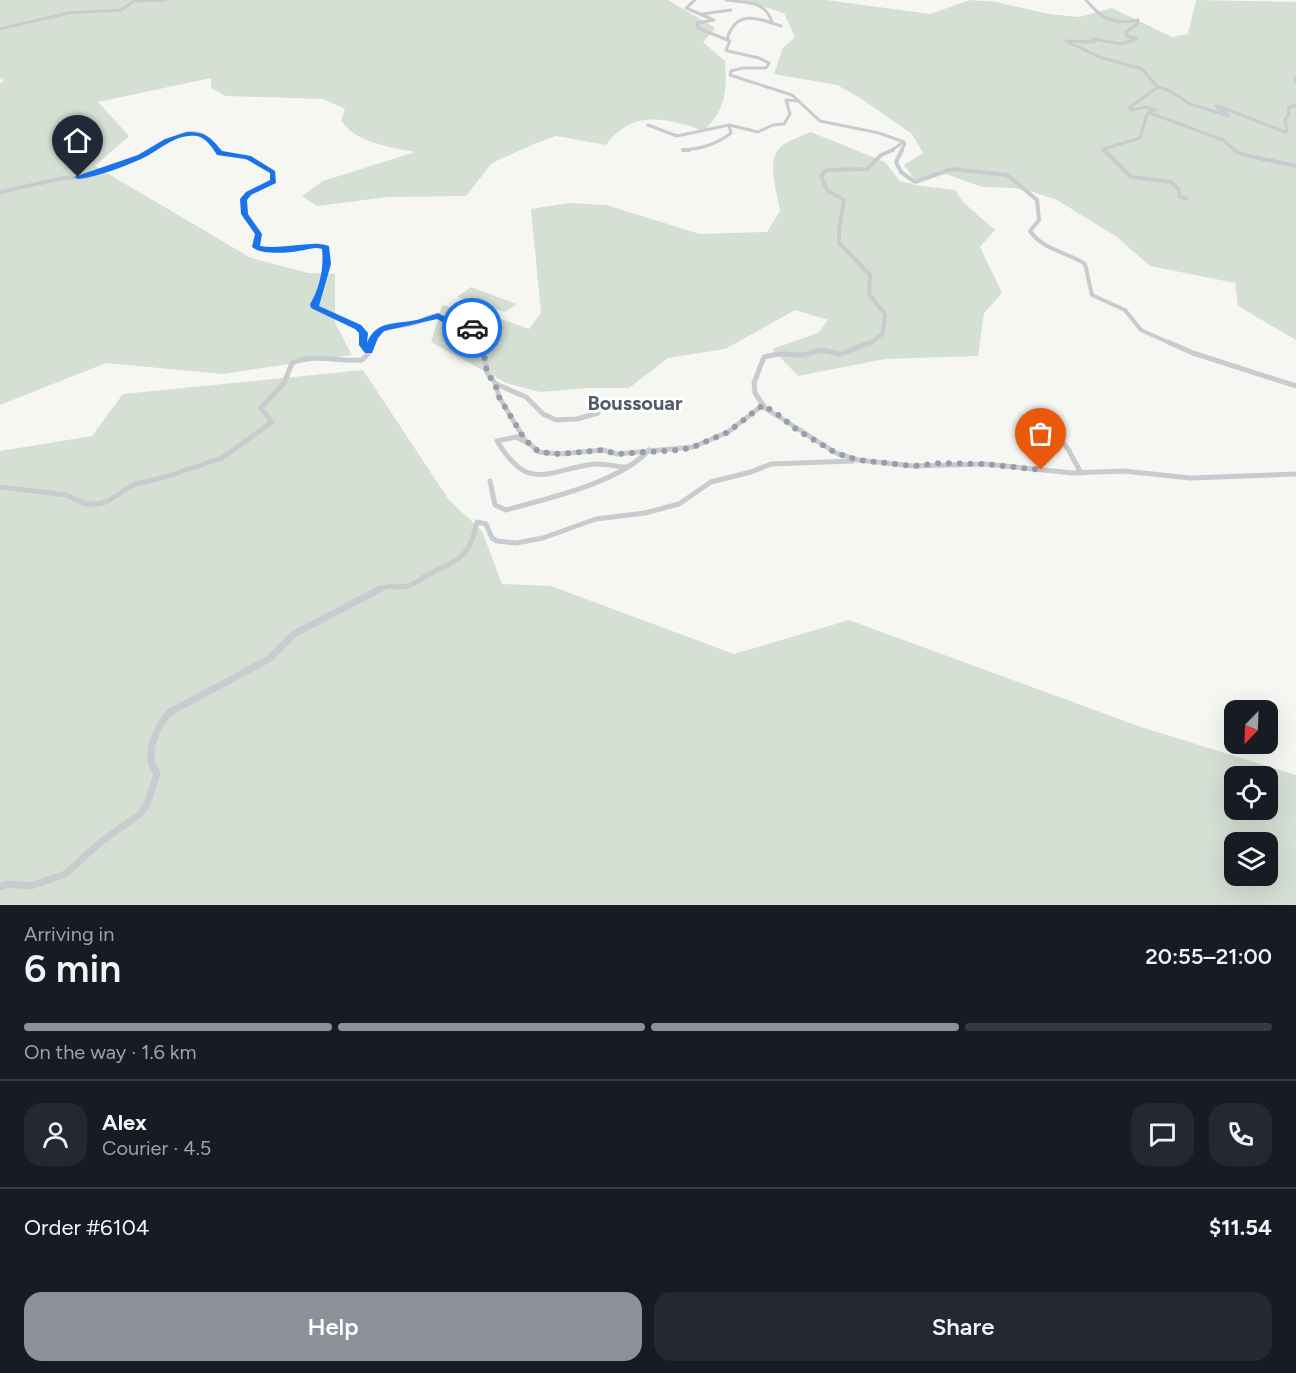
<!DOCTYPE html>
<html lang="en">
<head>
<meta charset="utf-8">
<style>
  :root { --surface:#171b24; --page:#242831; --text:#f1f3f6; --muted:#9ea1a6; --line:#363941; --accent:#8c9099 }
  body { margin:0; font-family:Figtree,sans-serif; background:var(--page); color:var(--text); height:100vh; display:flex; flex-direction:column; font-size:22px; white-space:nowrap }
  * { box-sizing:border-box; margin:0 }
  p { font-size:20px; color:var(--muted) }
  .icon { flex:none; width:33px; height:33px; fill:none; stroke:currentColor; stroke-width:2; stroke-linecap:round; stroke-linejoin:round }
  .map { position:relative; height:905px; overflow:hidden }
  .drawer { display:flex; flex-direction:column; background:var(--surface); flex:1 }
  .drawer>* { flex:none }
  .needle { width:39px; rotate:203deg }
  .fabs { position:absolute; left:1224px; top:700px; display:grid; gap:12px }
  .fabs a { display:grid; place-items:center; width:54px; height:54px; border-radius:12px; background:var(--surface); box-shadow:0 6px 24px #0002; font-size:30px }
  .pin { position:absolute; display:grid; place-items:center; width:51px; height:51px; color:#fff; margin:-62px -26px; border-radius:50% 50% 50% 0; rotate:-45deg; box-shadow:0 0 6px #0007 }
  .pin .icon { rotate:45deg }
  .courier { position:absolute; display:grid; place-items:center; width:60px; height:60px; margin:-30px; border:4px solid #1a73e8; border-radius:50%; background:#fff; color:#222; box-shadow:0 2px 8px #0007 }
  .summary em { font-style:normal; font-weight:600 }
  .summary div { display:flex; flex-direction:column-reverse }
  .summary { display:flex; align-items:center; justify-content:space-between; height:102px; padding:0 24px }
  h1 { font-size:39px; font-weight:600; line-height:45px }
  .bar { display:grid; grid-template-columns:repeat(4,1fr); gap:9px 6px; align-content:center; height:72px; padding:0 24px }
  .bar i { height:8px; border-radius:4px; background:var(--line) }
  .bar .current { background:var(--accent) }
  .bar p { grid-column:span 4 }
  .line { display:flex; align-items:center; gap:15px; padding:0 24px; border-top:2px solid var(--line) }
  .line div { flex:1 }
  .round { display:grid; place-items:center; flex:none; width:63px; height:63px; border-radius:18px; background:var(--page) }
  .button { display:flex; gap:12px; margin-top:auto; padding:12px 24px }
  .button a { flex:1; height:69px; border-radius:18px; background:var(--accent); color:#fff; font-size:24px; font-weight:600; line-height:69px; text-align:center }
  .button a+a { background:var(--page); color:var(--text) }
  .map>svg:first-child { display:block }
</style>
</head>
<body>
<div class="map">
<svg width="1296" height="905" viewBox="0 0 1296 905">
  <rect width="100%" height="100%" fill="#f6f7f3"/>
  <!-- green -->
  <g fill="#d5dfd4" fill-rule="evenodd">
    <path d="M0,0h668l47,28 -12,14 22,19c2,31 1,47 -21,70 -37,-13 -72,-22 -98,14l-50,-9 -22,8 -42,19 -26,33 -78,1 -71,9 -15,-10 21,-15 92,-29c-24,-5 -61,-9 -74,-32l4,-11 -22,-10 -97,-3 -15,-8v-10l-113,24 31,34 -34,30 156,92 57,15 27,1v49l17,32 -130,19 -116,-11 -106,42v-321l4,-4 -4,-1z"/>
    <path d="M743,0h83l104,14 40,-14 26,2 53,12 30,3 33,-9 60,29 16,-3 8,-34 100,2v338l-58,-34 -3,-23 -85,-17 -33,-29 -60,-37 -24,-8 -19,-4 -32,-1 -36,-13 -31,6 -11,-15 19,-12 -11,-19 -52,-36 -23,-13 -63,-11 9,-26 12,-11 -11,-24z"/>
    <path d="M811,132l74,30 15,19 21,5 34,4 8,12 32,28 -15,17 22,46 -18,20 -6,43 -93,3 -87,17 -26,-27 46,-16 10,-13 -33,-10 -70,39 -57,9 -39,30h-44l-45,4 -34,-9 -75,-41 11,-37 56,13 31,11 12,-16 -10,-104 38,-6 37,2 94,29 67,-2 13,-21c-3,-20 -16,-54 4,-67 8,-5 18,-8 27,-12z"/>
    <path d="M471,287l46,17 -12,8 -48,-15z"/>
    <path d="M363,370l86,130 33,31 20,53 49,2 183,68 115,-34 292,107 155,48v130h-1296v-454l92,-15 31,-42zM1234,777h34v33h-34zM1234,843h34v33h-34z"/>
  </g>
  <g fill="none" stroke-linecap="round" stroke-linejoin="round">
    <!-- minor-far3 -->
    <g stroke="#c9cbcf" stroke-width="3">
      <path d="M695,0l-9,8 28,12 -17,3 1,5 32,13 -4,9 2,1 31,7 10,5 -3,5h-23l-12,3 -1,4 62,20 28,26 59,12 25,9 -14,9"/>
      <path d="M726,0c21,3 39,0 46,22"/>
      <path d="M1086,0c16,19 27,25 52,20l-1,4 -11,8v3l10,4 -15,5 -28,-5 1,3 -28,-1 33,16 43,12 16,18"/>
      <path d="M702,14l29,-4"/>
      <path d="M0,29l68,-16 53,-3 13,-9 31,-1"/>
      <path d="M727,39c9,-30 31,-21 54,-13"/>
      <path d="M1295,78l1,3"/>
      <path d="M1150,111l6,-1 -10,-3 -14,3 -3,-2 29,-21 10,3 22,14 39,12 -13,-10 5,1 64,25 2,-1 -2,-12 4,-4 -1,-7 8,-3"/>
      <path d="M648,125l29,11 52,-11 29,7 15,-7 11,-1 6,-10 -4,-14 13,1"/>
      <path d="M683,150c18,-1 33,-5 48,-17l-2,-8"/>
      <path d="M150,151c14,-8 39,-26 55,-15 5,4 9,11 13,15"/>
      <path d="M901,151l4,-7"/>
      <path d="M1105,151l-2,-2 37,-11 7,-24 3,-1 73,27 13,11"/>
    </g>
    <!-- minor-far2 -->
    <g stroke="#c9cbcf" stroke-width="4">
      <path d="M217,150l3,3 28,5 25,14v9l-25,12 -5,6 2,15 13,20 -2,13 4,2h37l20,-4 9,2 -2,30 -10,27 2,4 42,19 5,6 1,11"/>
      <path d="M683,150h6"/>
      <path d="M902,150l-6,12 5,10 14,10 37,-13 55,6 30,25 2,20 -9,11c13,19 37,21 55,33l7,31 33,15 16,20 31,14"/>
      <path d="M1104,150l27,27 40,5 8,8v6l7,3"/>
      <path d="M1234,150c9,7 48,12 62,16"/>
      <path d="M0,192l63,-14 23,-1 55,-20 12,-7"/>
      <path d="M372,344c7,-22 26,-15 43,-21 6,-2 12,-6 18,-7 6,-1 29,11 40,13l6,15"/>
      <path d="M870,344l13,-11 2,-19 -16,-20 1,-19 -31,-32v-14l5,-29 -17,-10 -6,-14 5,-6 41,-1 14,-14 12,-5"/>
    </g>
    <!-- minor-far1 -->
    <g stroke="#c9cbcf" stroke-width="5">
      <path d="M364,342v6l5,4"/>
      <path d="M478,342l7,17 2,14 9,11 3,13 26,43 14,12 20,2 44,-4 14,4 76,-7 35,-15 35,-27"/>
      <path d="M871,342l-30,12 -20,-4 -18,5 -25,-1 -14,3 -10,26 1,10 10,15 71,45 22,7 55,6 72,-2 88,9 51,-2 66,7 106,-4"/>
      <path d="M1168,342l25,11 103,33"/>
      <path d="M496,384l30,13 17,17 13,6 21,-1 21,-6"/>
      <path d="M1050,428l18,21 13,24"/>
      <path d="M526,442l-10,-5 -19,4c32,52 48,30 97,23 11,-1 22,3 33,3"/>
      <path d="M490,481l5,24 11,5c43,-12 113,-27 143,-60"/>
      <path d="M0,487l67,8 18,9h13l8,-2 29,-18 27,-6 60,-20 50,-36 -11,-14 23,-25 8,-20c24,-10 44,-1 70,-3l6,-6 4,-12"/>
      <path d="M377,590c15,-7 20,-1 32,-4 6,-2 14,-9 20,-12 31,-15 41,-17 48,-52l9,2 6,14 5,3 19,2 27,-5 53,-19 49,-6 34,-9 32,-22 40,-10 20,-8 82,-3"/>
    </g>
    <!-- minor -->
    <path stroke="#c9cbcf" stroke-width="7" d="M0,887l8,-3 23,2 34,-12 37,-33 38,-27 7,-10 10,-30c-2,-4 -5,-9 -6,-13 -2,-17 8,-38 19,-49l99,-53 25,-25 86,-45"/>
  </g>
  <!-- route -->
  <path fill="#1a73e8" d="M187,132c18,0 24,5 35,19l29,5 24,15 1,12 -25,12 -4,5 1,14 14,20 -2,12c23,4 49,-6 69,0l2,18 -12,42 42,19 7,8 -1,10c8,-21 25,-19 44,-22 9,-1 18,-5 27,-8l21,11 17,4c-12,7 -28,-3 -39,-9l-53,12 -6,7 -6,15h-7l-6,-8v-12l-4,-4 -44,-21 -1,-4c10,-16 14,-37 12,-55 -8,-3 -15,1 -23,2 -12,2 -38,4 -47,-4l3,-13 -14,-20 -1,-15 6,-7 24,-12v-7l-24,-14 -29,-4c-5,-8 -11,-17 -20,-19 -22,-3 -38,15 -56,23 -20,9 -42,17 -63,20l-4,-2 64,-22 27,-16z"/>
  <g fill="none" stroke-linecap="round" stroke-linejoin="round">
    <!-- done -->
    <path stroke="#969eac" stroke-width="6" stroke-dasharray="0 10.8" d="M472,328l13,31 2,14 8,11 4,13 26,43 14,12 20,2 44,-4 14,4 63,-4 13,-3 35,-15 35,-27 17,11 17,14 39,23 22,7 56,6 27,-3 44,1 56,6"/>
  </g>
  <g text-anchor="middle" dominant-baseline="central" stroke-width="6" stroke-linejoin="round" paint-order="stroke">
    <!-- quarter labels -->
    <g font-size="20" font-weight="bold" fill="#52596b" stroke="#fff">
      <text x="635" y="403">Boussouar</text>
    </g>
  </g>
</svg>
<div class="fabs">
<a><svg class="needle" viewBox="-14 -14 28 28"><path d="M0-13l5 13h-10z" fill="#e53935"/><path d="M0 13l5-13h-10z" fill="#9ea1a6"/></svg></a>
<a><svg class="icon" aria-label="locate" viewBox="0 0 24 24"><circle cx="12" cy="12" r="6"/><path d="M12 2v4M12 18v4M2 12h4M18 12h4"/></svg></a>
<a><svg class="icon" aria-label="layers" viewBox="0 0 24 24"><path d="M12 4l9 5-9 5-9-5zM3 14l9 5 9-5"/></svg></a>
</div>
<div class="pin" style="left:1041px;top:470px;background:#ea580c"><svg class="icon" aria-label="bag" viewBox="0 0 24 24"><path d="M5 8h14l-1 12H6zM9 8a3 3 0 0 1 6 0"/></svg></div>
<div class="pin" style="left:78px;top:177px;background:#1f2937"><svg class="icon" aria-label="home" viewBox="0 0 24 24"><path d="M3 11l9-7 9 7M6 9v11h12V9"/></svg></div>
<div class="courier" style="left:472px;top:328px"><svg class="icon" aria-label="car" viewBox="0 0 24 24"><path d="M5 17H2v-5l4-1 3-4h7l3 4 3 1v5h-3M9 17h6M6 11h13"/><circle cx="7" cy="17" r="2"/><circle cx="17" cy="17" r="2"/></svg></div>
</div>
<section class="drawer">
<div class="summary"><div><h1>6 min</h1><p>Arriving in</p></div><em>20:55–21:00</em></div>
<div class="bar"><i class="current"></i><i class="current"></i><i class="current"></i><i></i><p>On the way · 1.6 km</p></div>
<div class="line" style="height:108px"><a class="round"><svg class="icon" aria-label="person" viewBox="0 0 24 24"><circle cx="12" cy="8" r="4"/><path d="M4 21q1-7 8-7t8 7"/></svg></a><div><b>Alex</b><p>Courier · 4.5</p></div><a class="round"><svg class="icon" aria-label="chat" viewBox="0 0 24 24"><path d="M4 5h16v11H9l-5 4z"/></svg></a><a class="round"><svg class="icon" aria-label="phone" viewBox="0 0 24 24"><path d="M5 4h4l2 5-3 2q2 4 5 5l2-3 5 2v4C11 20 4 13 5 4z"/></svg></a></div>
<div class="line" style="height:78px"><div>Order #6104</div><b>$11.54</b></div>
<div class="button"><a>Help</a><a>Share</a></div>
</section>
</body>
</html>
